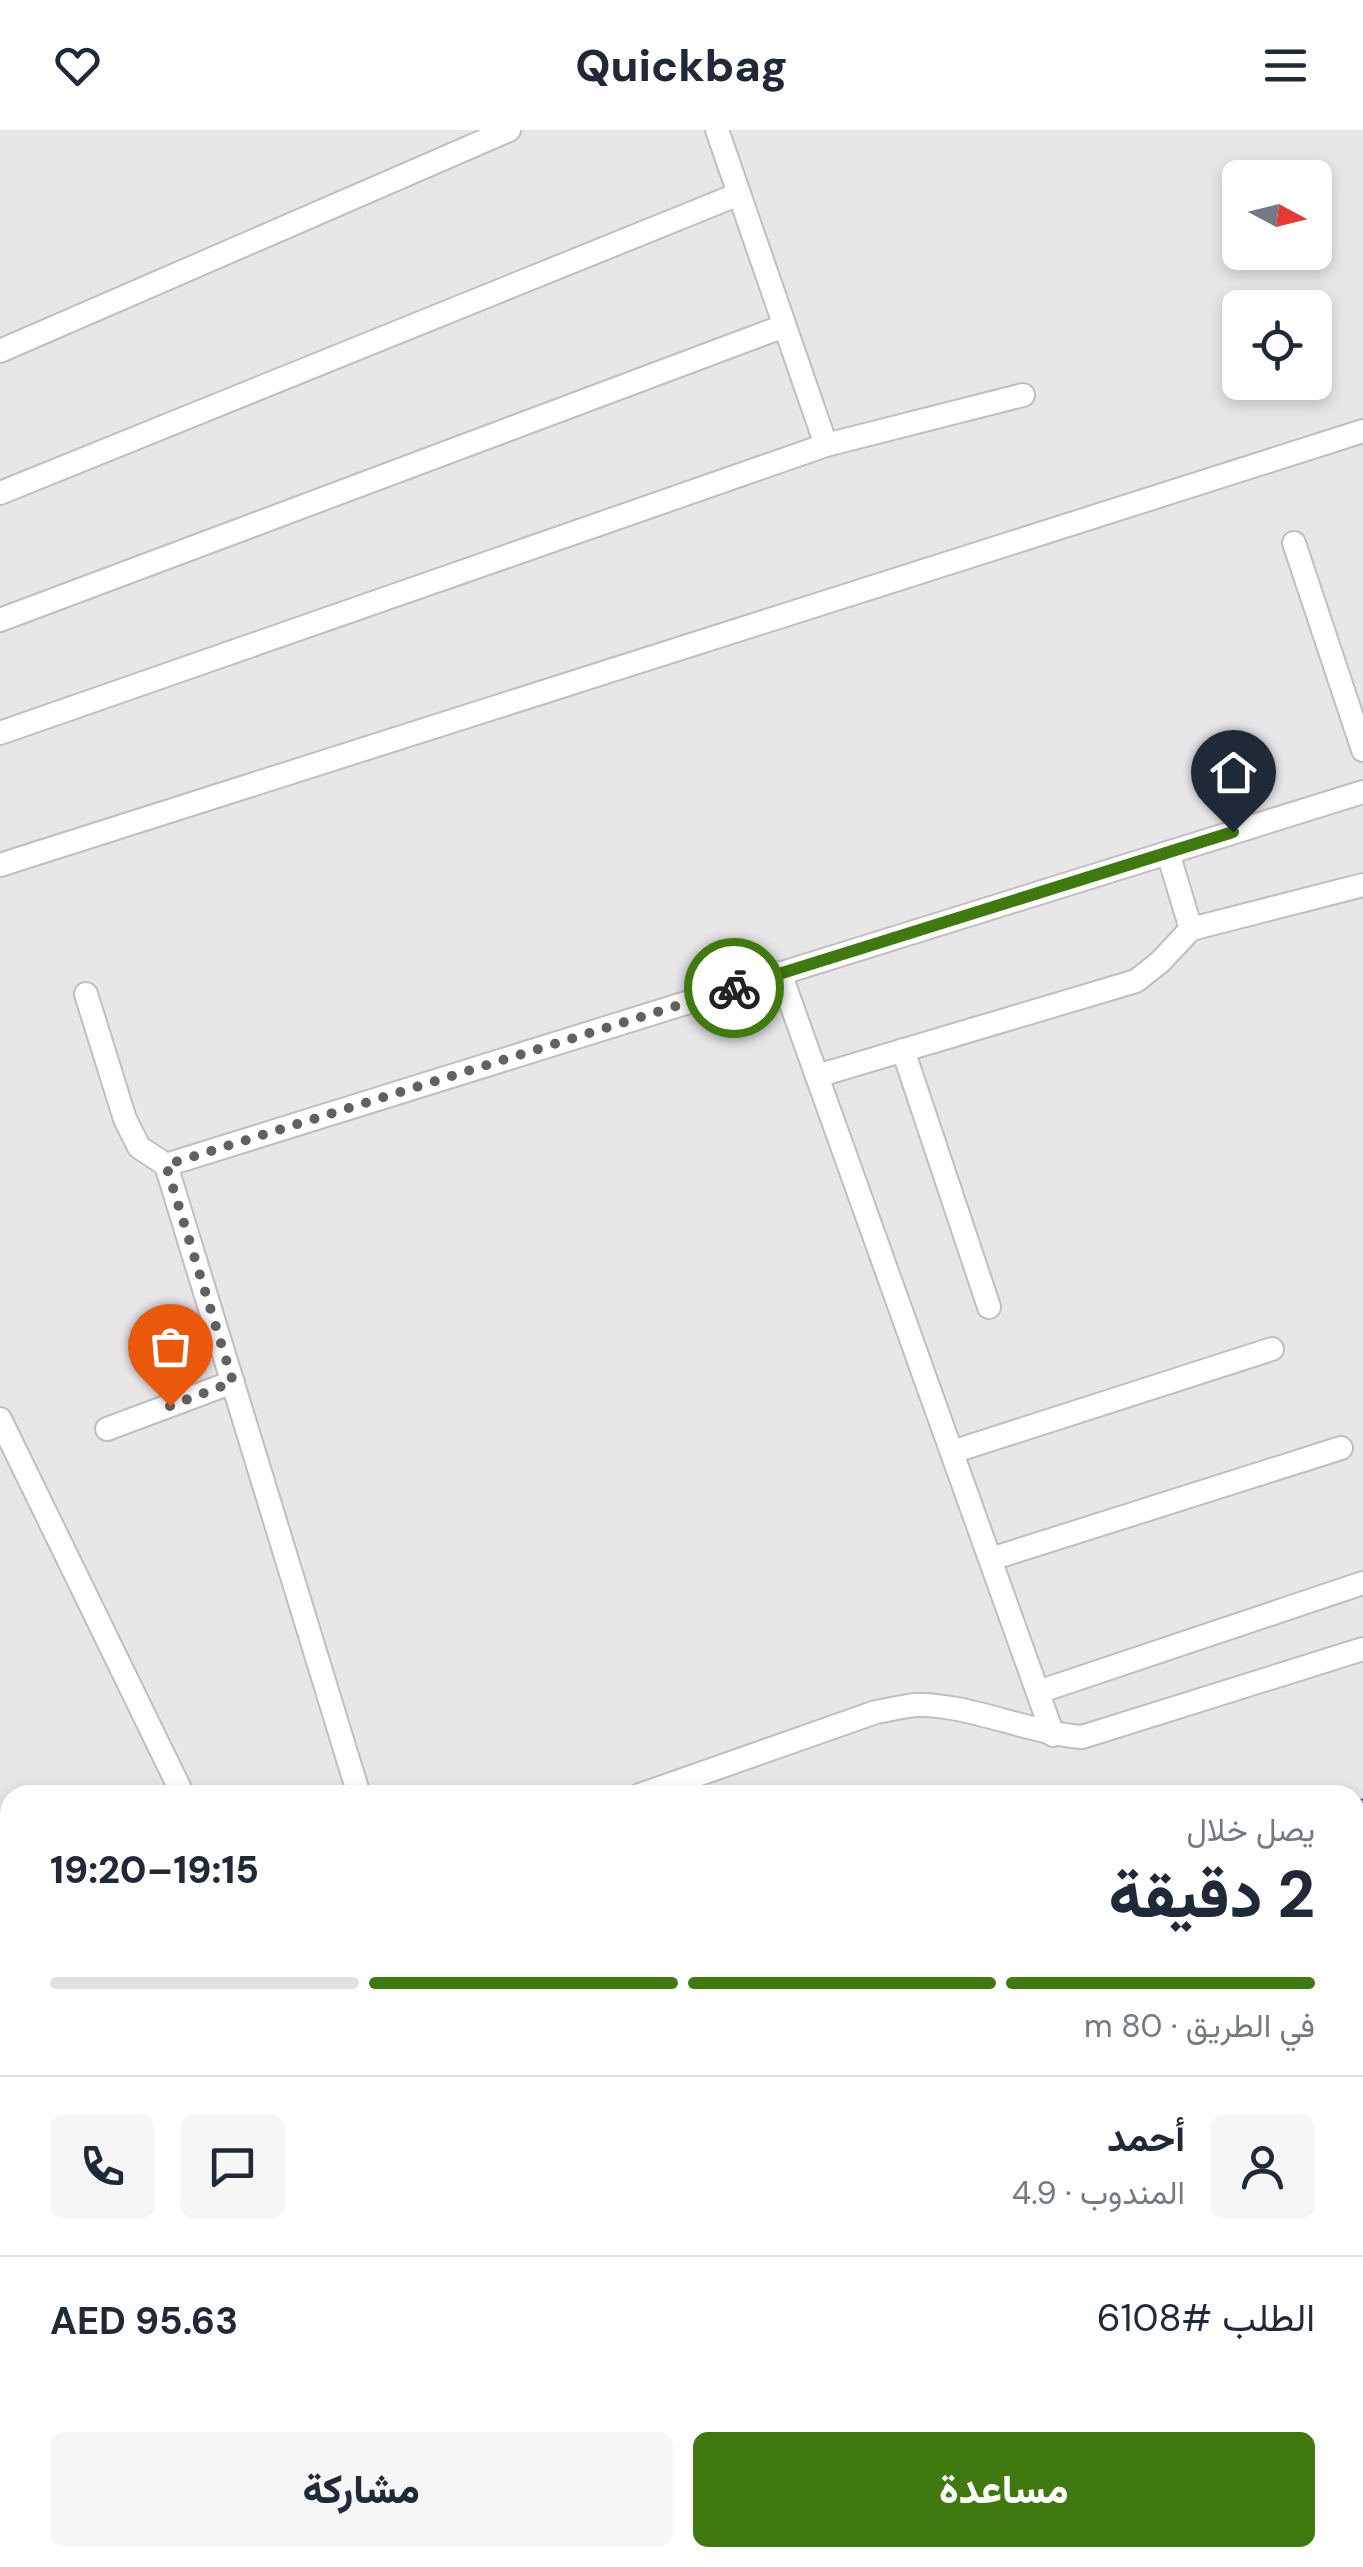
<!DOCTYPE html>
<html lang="ar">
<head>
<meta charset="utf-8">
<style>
  :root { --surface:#fff; --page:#f6f6f7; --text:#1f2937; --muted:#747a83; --line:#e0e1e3; --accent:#407910 }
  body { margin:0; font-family:"DM Sans",Vazirmatn,sans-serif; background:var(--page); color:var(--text); direction:rtl; height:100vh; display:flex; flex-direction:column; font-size:38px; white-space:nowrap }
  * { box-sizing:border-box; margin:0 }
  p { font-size:32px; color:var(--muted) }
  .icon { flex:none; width:55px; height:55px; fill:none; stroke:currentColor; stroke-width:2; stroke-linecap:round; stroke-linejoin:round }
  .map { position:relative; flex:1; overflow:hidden; direction:ltr }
  .side { position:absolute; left:0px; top:1655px; width:1365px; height:782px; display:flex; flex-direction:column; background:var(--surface); border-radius:30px 30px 0 0; box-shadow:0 5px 15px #0003; direction:rtl }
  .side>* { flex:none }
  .needle { width:65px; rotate:97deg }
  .buttons { position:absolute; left:1222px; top:30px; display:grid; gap:20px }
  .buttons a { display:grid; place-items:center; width:110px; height:110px; border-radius:15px; background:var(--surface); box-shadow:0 5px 15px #0003; font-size:50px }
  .pin { position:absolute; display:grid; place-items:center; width:85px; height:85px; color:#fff; margin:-102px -42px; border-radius:50% 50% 50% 0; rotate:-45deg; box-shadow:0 0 10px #0007 }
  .pin .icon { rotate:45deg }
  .courier { position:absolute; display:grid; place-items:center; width:100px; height:100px; margin:-50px; border:8px solid #407910; border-radius:50%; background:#fff; color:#222; box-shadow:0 2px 12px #0007 }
  .head em { font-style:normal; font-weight:800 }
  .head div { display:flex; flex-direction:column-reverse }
  .head { display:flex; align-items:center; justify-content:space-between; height:170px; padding:0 50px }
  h1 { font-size:65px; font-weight:800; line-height:75px }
  .bar { display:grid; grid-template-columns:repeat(4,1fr); gap:15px 10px; align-content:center; height:120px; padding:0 50px }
  .bar i { height:12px; border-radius:8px; background:var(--line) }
  .bar .current { background:var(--accent) }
  .bar p { grid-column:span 4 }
  .line { display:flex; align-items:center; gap:25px; padding:0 50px; border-top:2px solid var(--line) }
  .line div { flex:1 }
  .round { display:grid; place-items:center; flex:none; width:105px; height:105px; border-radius:15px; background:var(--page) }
  .action { display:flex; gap:20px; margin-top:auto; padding:20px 50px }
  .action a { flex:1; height:115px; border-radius:15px; background:var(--accent); color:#fff; font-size:40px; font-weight:800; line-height:115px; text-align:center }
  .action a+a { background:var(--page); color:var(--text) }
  header { display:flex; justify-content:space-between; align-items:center; height:130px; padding:0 50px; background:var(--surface); font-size:45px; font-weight:800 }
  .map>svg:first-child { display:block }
</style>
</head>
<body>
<header><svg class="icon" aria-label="menu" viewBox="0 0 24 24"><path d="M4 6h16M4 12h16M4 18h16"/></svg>Quickbag<svg class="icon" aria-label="heart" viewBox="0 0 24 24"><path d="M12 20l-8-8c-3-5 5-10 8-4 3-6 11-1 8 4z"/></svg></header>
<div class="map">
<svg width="1363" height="2437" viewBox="0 0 1363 2437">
  <rect width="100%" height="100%" fill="#e8e6e9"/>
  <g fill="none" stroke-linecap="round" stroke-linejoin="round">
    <defs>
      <g id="service">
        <path d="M717,0l109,315"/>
        <path d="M0,221l509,-221"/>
        <path d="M0,363l739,-299"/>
        <path d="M1294,413l69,207"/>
        <path d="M0,490l784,-294"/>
        <path d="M0,603l826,-288 197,-50"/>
        <path d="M0,735l1363,-434"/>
        <path d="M1191,799l172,-44"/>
        <path d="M780,843l273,762"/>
        <path d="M86,864l39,125 14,28 27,18"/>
        <path d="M903,920l86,257"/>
        <path d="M817,946l319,-95 24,-19 31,-33 -23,-76"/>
        <path d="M0,1289l183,376"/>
        <path d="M107,1299l126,-47"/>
        <path d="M952,1322l320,-103"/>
        <path d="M991,1429l350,-111"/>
        <path d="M1038,1562l325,-109"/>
        <path d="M359,1665l-193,-630 1197,-373"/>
        <path d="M640,1665l236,-83c13,-2 27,-6 40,-7 49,-2 113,28 166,32l281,-88"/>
      </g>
      <g id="minor">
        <path d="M734,2428l5,9"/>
        <path d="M1237,2428l5,9"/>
      </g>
      <g id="secondary">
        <path d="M1355,2230l8,-2"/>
        <path d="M670,2437l32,-9"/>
      </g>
      <g id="primary">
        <path d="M1355,1701l8,-3"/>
        <path d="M0,2145l10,-3"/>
        <path d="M1355,2146l8,-3"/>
        <path d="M437,2437l31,-9"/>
      </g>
      <g id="motorway">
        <path d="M1355,1734l8,-3"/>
        <path d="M1355,1884l8,-2"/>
        <path d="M1355,2039l8,-2"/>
        <path d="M0,2318l10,-4"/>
        <path d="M109,2437l30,-9"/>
      </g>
    </defs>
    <!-- service casing -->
    <use href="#service" stroke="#c0bec1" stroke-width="26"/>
    <!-- minor casing -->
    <use href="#minor" stroke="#c0bec1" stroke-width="49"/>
    <!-- secondary casing -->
    <use href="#secondary" stroke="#c0bec1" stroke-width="59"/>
    <!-- primary casing -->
    <use href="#primary" stroke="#755683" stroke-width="59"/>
    <!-- motorway casing -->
    <use href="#motorway" stroke="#755683" stroke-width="59"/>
    <!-- service -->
    <use href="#service" stroke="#fff" stroke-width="22"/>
    <!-- minor -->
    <use href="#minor" stroke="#fff" stroke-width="45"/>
    <!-- secondary -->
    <use href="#secondary" stroke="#fff" stroke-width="55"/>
    <!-- primary -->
    <use href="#primary" stroke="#caadd6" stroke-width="55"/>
    <!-- motorway -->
    <use href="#motorway" stroke="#a677bb" stroke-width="55"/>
  </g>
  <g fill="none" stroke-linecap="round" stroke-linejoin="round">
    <!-- done -->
    <path stroke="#626162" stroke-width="10" stroke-dasharray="0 18" d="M170,1276l63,-24 -67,-217 568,-177"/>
    <!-- route -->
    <path stroke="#407910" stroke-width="12" d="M734,858l499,-156"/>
  </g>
</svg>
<div class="buttons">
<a><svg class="needle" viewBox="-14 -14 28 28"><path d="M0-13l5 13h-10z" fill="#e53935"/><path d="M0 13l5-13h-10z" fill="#747a83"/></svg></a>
<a><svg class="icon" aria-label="locate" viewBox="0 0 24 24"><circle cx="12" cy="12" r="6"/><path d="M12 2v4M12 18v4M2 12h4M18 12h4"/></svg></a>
</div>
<div class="pin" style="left:170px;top:1276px;background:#ea580c"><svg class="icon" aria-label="bag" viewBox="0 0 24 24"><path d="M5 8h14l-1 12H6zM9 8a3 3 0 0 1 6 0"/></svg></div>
<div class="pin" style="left:1233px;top:702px;background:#1f2937"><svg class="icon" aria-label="home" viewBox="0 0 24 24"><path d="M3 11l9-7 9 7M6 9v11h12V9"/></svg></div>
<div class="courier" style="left:734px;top:858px"><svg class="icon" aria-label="bike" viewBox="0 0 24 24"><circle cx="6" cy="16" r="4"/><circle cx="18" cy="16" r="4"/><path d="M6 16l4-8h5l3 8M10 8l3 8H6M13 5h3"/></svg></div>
<section class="side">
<div class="head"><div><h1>2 دقيقة</h1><p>يصل خلال</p></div><em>19:15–19:20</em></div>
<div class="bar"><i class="current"></i><i class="current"></i><i class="current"></i><i></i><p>في الطريق · 80 m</p></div>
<div class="line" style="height:180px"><a class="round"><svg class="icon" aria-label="person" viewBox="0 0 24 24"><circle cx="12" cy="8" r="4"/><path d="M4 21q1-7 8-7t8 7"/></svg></a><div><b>أحمد</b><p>المندوب · 4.9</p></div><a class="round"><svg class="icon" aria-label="chat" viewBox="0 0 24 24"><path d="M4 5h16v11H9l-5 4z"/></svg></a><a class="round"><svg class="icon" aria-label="phone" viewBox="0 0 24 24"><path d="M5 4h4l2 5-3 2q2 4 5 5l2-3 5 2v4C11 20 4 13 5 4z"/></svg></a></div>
<div class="line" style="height:130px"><div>الطلب #6108</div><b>AED 95.63</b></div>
<div class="action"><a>مساعدة</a><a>مشاركة</a></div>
</section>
</div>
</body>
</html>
